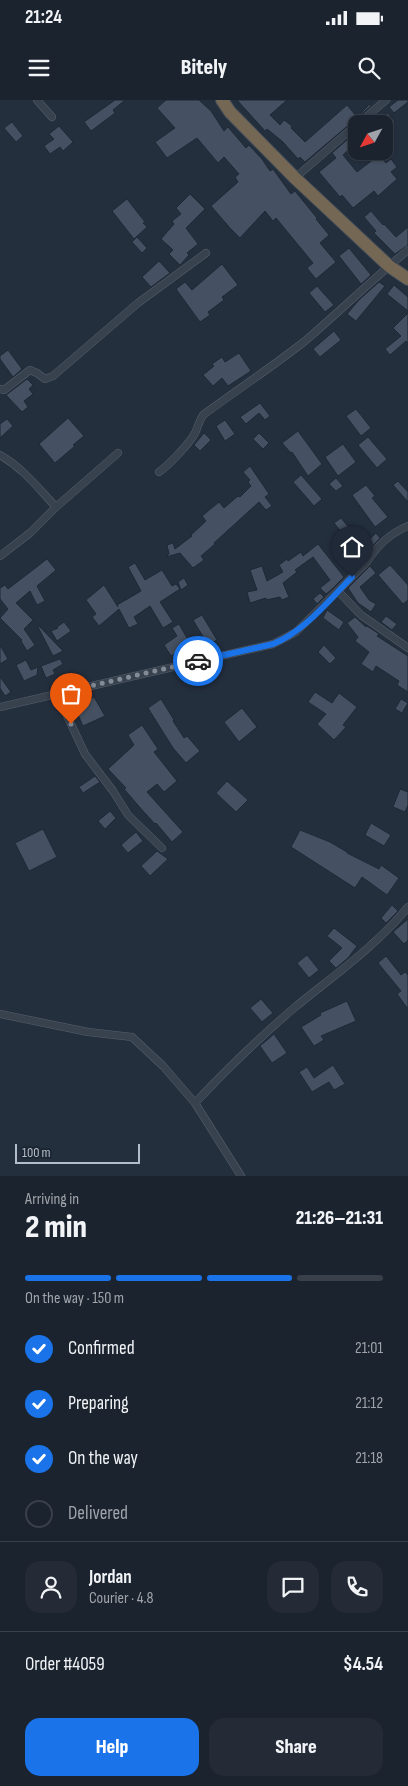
<!DOCTYPE html>
<html lang="en">
<head>
<meta charset="utf-8">
<style>
  :root { --surface:#1b232e; --page:#242b36; --text:#f1f3f6; --muted:#a0a4aa; --line:#39404a; --accent:#1a73e8 }
  body { margin:0; font-family:"Sofia Sans Condensed",sans-serif; background:var(--page); color:var(--text); height:100vh; display:flex; flex-direction:column; font-size:19px; white-space:nowrap }
  * { box-sizing:border-box; margin:0 }
  p { font-size:16px; color:var(--muted) }
  .icon { flex:none; width:28px; height:28px; fill:none; stroke:currentColor; stroke-width:2; stroke-linecap:round; stroke-linejoin:round }
  .map { position:relative; height:1076px; overflow:hidden }
  .drawer { display:flex; flex-direction:column; background:var(--surface); flex:1 }
  .drawer>* { flex:none }
  .needle { width:32px; rotate:230deg }
  .fabs { position:absolute; left:348px; top:15px; display:grid; gap:10px }
  .fabs a { display:grid; place-items:center; width:45px; height:45px; border-radius:10px; background:var(--surface); box-shadow:0 1px 4px #0004,0 0 0 1px var(--line); font-size:25px }
  .scale { position:absolute; left:15px; bottom:12px; width:125px; box-sizing:border-box; padding-left:5px; border:2px solid #b4bcc9; border-top:0; font-size:14px; line-height:18px; white-space:nowrap; color:#b4bcc9; -webkit-text-stroke:4px #1d2633; paint-order:stroke }
  .pin { position:absolute; display:grid; place-items:center; width:42px; height:42px; color:#fff; margin:-51px -21px; border-radius:50% 50% 50% 0; rotate:-45deg; box-shadow:0 0 5px #0007 }
  .pin .icon { rotate:45deg }
  .courier { position:absolute; display:grid; place-items:center; width:50px; height:50px; margin:-25px; border:4px solid #1a73e8; border-radius:50%; background:#fff; color:#222; box-shadow:0 1px 6px #0007 }
  .overview em { font-style:normal; font-weight:800 }
  .overview div { display:flex; flex-direction:column-reverse }
  .overview { display:flex; align-items:center; justify-content:space-between; height:85px; padding:0 25px }
  h1 { font-size:32px; font-weight:800; line-height:38px }
  .bar { display:grid; grid-template-columns:repeat(4,1fr); gap:8px 5px; align-content:center; height:60px; padding:0 25px }
  .bar i { height:6px; border-radius:4px; background:var(--line) }
  .bar .current { background:var(--accent) }
  .bar p { grid-column:span 4 }
  .line { display:flex; align-items:center; gap:12px; padding:0 25px; border-top:1px solid var(--line) }
  .line div { flex:1 }
  .round { display:grid; place-items:center; flex:none; width:52px; height:52px; border-radius:15px; background:var(--page) }
  ol { padding:0 25px; list-style:none }
  li { display:flex; align-items:center; gap:15px; height:55px }
  li p { margin-inline-start:auto }
  li .icon { padding:5px; border-radius:50%; background:var(--accent); color:#fff; stroke-width:4 }
  li:last-child { color:var(--muted) }
  li i { width:28px; height:28px; border:2px solid var(--line); border-radius:50% }
  .button { display:flex; gap:10px; margin-top:auto; padding:10px 25px }
  .button a { flex:1; height:58px; border-radius:15px; background:var(--accent); color:#fff; font-size:20px; font-weight:800; line-height:58px; text-align:center }
  .button a+a { background:var(--page); color:var(--text) }
  .status { display:flex; justify-content:space-between; align-items:center; height:35px; padding:0 25px; background:var(--surface); direction:ltr }
  .status svg { height:14px; fill:currentColor }
  header { display:flex; justify-content:space-between; align-items:center; height:65px; padding:0 25px; background:var(--surface); font-size:22px; font-weight:800 }
  .map>svg:first-child { display:block }
</style>
</head>
<body>
<div class="status"><b>21:24</b><svg viewBox="0 0 49 12"><path d="M0 12V9h3v3zM5 12V6h3v6zM10 12V3h3v9zM15 12V0h3v12zM26 1h20v11H26zM47 4h2v5h-2z"/></svg></div>
<header><svg class="icon" aria-label="menu" viewBox="0 0 24 24"><path d="M4 6h16M4 12h16M4 18h16"/></svg>Bitely<svg class="icon" aria-label="search" viewBox="0 0 24 24"><circle cx="10" cy="10" r="6"/><path d="M15 15l6 6"/></svg></header>
<div class="map">
<svg width="408" height="1076" viewBox="0 0 408 1076">
  <rect width="100%" height="100%" fill="#242f3e"/>
  <!-- building -->
  <g fill="#455162" stroke="#1f2835">
    <path d="M115,0h10l-12,10 2,3 -24,18 -7,-9z"/>
    <path d="M166,0h33l12,11 13,20 4,-4 18,21 3,-3 13,14 8,12 3,-2 18,25 4,-3 22,27 -1,1 13,16 -9,8 16,19 -20,17 -9,-11 6,-5 -37,-45 -3,3 -8,-10 -25,27 -10,-10 -19,-22 27,-24 -3,-5 4,-3 -15,-17 -6,6 -21,-25 -30,20 -12,-16 20,-14 -18,-20z"/>
    <path d="M237,0h50l-17,15 10,10 4,-5 8,6 -1,2 14,14 42,-37 10,12 13,-13 1,2 -66,56 -5,-5 -2,2 -15,-17 -16,-13 -2,2z"/>
    <path d="M398,0h10v2l-14,11 -5,-6z"/>
    <path d="M388,13l7,9 -11,10v-8h-18l12,-10 3,4z"/>
    <path d="M12,22l11,14 -7,6 -12,-14z"/>
    <path d="M59,26l14,16 -10,9 -3,-4 -10,7 -6,-8 10,-7 -5,-5z"/>
    <path d="M348,39l5,6 -10,10 14,17 22,-17 7,8 5,-4 6,8 -6,5 6,7 -19,17 -4,-5 -21,17 -11,-13 -2,2 -21,-25 17,-14 -4,-5z"/>
    <path d="M190,94l15,15 -19,19 12,16 -11,9 2,2 -9,10 -11,-11 4,-4 -12,-11 13,-15 -2,-3 9,-7 -5,-6z"/>
    <path d="M127,99l18,23 -2,1 4,4 -13,12 -22,-28z"/>
    <path d="M371,111l12,14 1,-1 12,13 12,-10v18l-13,9 -21,-21 2,-2 -12,-14z"/>
    <path d="M137,137l10,11 -5,5 -10,-11z"/>
    <path d="M349,148l22,27 -10,9 -22,-28z"/>
    <path d="M159,161l11,12 -19,14 -9,-10z"/>
    <path d="M222,164l16,21 -16,12 2,3 -16,12 2,3 -10,7 -24,-33 9,-7 7,8z"/>
    <path d="M379,182l6,4 -29,35 -9,-7 12,-14z"/>
    <path d="M394,185l14,12v14l-21,-17z"/>
    <path d="M317,186l17,19 -9,7 -16,-19z"/>
    <path d="M408,213v30l-2,-2 -16,14 -5,-6 16,-13 -8,-8z"/>
    <path d="M334,231l7,9 -21,17 -7,-8z"/>
    <path d="M8,250l14,19 -9,8 -13,-18v-3z"/>
    <path d="M239,253l12,18 -23,15 -6,-8 -9,8 -10,-11 11,-9 -2,-2 10,-7 3,5z"/>
    <path d="M27,279l6,6 -4,4 4,5 -9,7 4,6 -6,5 -16,-17z"/>
    <path d="M260,303l10,13 -5,4 -6,-7 -13,11 -6,-7z"/>
    <path d="M356,309l15,19 -10,8 -15,-20z"/>
    <path d="M68,318l16,18 -11,9 2,1 -20,17 -16,-19z"/>
    <path d="M7,319l6,7 -13,12v-14z"/>
    <path d="M225,320l10,14 -10,7 -9,-15z"/>
    <path d="M298,331l24,33 -14,12 -16,-24 -1,1 -9,-10z"/>
    <path d="M204,333l7,7 -11,11 -6,-6z"/>
    <path d="M259,333l10,10 -6,6 -10,-10z"/>
    <path d="M368,337l19,22 -10,9 -19,-23z"/>
    <path d="M343,344l13,18 -18,14 -13,-19z"/>
    <path d="M250,366l19,28 -4,3 7,9 -6,4 -7,-8 -45,41 1,1 -14,12 3,4 -11,8 -13,-15 -14,4 3,-3 -2,-9 6,-2 2,6 17,-13 -1,-1 15,-14 -4,-5 17,-14 5,6 14,-12 2,1 11,-11 -3,-4 2,-2 -7,-8z"/>
    <path d="M301,375l21,24 -8,7 -21,-24z"/>
    <path d="M336,378l7,8 -7,5 -7,-7z"/>
    <path d="M398,381l10,11v10l-15,-17z"/>
    <path d="M366,385l9,11 -3,2 16,19 -13,10 -23,-32z"/>
    <path d="M341,418l9,11 -7,5 -9,-11z"/>
    <path d="M376,433l4,5 -12,13 -5,-6z"/>
    <path d="M344,436l9,10 -11,9 -8,-11z"/>
    <path d="M318,444l26,33 -13,13 -5,4 -6,-6 10,-8 -17,-23 -18,13 2,2 -14,11 6,14 -7,3 -2,-3 -14,3v-2l-16,5 -3,-11 10,-2 -7,-20 12,-4 5,15 16,-9 -4,-7 8,-6 1,2 13,-9 2,4z"/>
    <path d="M47,459l9,11 -19,16 8,15 -8,4 -7,-14 -14,12 17,17 -9,9 11,16 -8,6 -6,-10 1,-1 -22,-22 8,-9 -8,-10v-11l5,-3 3,4z"/>
    <path d="M135,463l10,17 17,-10 10,16 4,-2 4,5 -20,13 13,20 -10,6 -13,-22 -16,11 4,7 -9,4 -10,-19 -20,17 -7,-9 4,-3 -10,-14 18,-15 14,22 -1,-2 24,-14 -13,-24z"/>
    <path d="M390,465l18,20v15l-5,4 -25,-29z"/>
    <path d="M370,466l6,7 -16,14 9,13 7,4 -5,8 -13,-9 -10,-15z"/>
    <path d="M184,478l4,7 -7,5 -3,-8z"/>
    <path d="M320,493l4,4 -7,7 -4,-5z"/>
    <path d="M327,510l17,12 -5,8 -16,-12z"/>
    <path d="M202,515l15,25 -9,5 -15,-25z"/>
    <path d="M386,516l11,8 -5,6 -11,-8z"/>
    <path d="M355,517l11,10 1,-1 12,8 -2,2 31,20v36l-11,-7 2,-4 -23,-15 -3,6 -12,-8 8,-12 -14,-11 3,-4 -11,-14z"/>
    <path d="M64,522l7,9 -14,10 -6,-10 7,-3 -1,-1z"/>
    <path d="M179,524l12,21 -20,11 -7,-11 13,-9 -5,-8z"/>
    <path d="M39,526l24,25 -10,5 -15,-29z"/>
    <path d="M0,545l8,14 -8,5z"/>
    <path d="M324,545l12,13 -6,6 -12,-12z"/>
    <path d="M60,559l3,5 -10,6 2,4 -9,4 -5,-12z"/>
    <path d="M26,560l5,10 7,-3 -1,8 -13,6 -8,-16z"/>
    <path d="M0,577l11,15 -6,4 -5,-8z"/>
    <path d="M315,592l17,11 7,-10 18,14 -14,18 3,2 -12,13 -17,-16 9,-10 -18,-12z"/>
    <path d="M94,597l11,19 -22,10 -9,-20 6,-3 1,1z"/>
    <path d="M161,599l13,21 -1,1 11,17 3,-2 13,15 -14,12 -13,-15 -25,-40z"/>
    <path d="M401,599l7,4 -6,10 -7,-4z"/>
    <path d="M242,608l15,19 -18,15 -15,-20z"/>
    <path d="M142,625l16,24 -4,3 23,29 -13,11 -7,-8 -10,8 36,40 -11,10 -16,-19 -1,1 -12,-13 -19,-22 2,-1 -18,-19 26,-24 -6,-10z"/>
    <path d="M95,676l5,6 -17,11 -4,-6z"/>
    <path d="M227,681l21,19 -12,12 -20,-19z"/>
    <path d="M400,689l8,3v13l-3,7 -12,-5z"/>
    <path d="M110,711l6,7 -11,11 -7,-8z"/>
    <path d="M371,723l20,12 -7,11 -19,-11z"/>
    <path d="M43,729l14,28 -28,14 -14,-28z"/>
    <path d="M300,730l30,12 17,10v1l32,16 2,-4 18,13 -12,17 -25,-18 -7,11 -64,-41z"/>
    <path d="M136,732l7,9 -15,12 -7,-8z"/>
    <path d="M157,751l11,8 -18,17 -9,-10z"/>
    <path d="M392,805l6,6 -12,12 -5,-5z"/>
    <path d="M408,819v21l-4,4 -11,-12z"/>
    <path d="M334,828l23,18 -9,12 -12,10 -7,-7 13,-13 -15,-12z"/>
    <path d="M307,855l12,15 -10,8 -12,-15z"/>
    <path d="M386,856l15,19 4,-3 3,3v34l-11,-15 4,-3 -23,-28z"/>
    <path d="M261,899l12,14 -11,9 -12,-14z"/>
    <path d="M347,901l9,20 -35,15 3,4 -10,6 -13,-19 20,-12 -1,-2z"/>
    <path d="M274,934l13,19 -15,10 -12,-17z"/>
    <path d="M333,965l12,19 -11,6 -5,-8 -17,10 -13,-20 8,-5 7,11z"/>
  </g>
  <g fill="none" stroke-linecap="round" stroke-linejoin="round">
    <defs>
      <g id="street">
        <path d="M37,0l15,17"/>
        <path d="M358,24l28,-24"/>
        <path d="M295,78l61,-53"/>
        <path d="M0,289l4,1 26,-20 7,3 8,6 8,-3 85,-73 68,-50"/>
        <path d="M0,355c23,13 38,33 56,52"/>
        <path d="M159,372c10,-7 30,-28 36,-39 3,-6 4,-12 8,-18 34,-25 69,-48 102,-74 35,-30 68,-62 103,-91"/>
        <path d="M0,456l30,-23 26,-26 62,-54"/>
        <path d="M338,491l23,24 47,33"/>
        <path d="M57,594l28,60 28,37 15,24 34,33"/>
        <path d="M0,607l273,-63 23,-12 70,-69c11,-17 23,-29 42,-37"/>
        <path d="M0,914l88,18 44,5 31,29 32,37 46,73"/>
        <path d="M195,1003c31,-33 64,-65 99,-95 39,-32 82,-62 114,-101"/>
      </g>
      <path id="highway" d="M222,0l8,12 65,66 94,88 19,13"/>
    </defs>
    <!-- street casing -->
    <use href="#street" stroke="#565f6c" stroke-width="8"/>
    <!-- highway casing -->
    <use href="#highway" stroke="#434c59" stroke-width="14"/>
    <!-- street -->
    <use href="#street" stroke="#38414e" stroke-width="7"/>
    <!-- highway -->
    <use href="#highway" stroke="#746855" stroke-width="12"/>
  </g>
  <g fill="none" stroke-linecap="round" stroke-linejoin="round">
    <!-- done -->
    <path stroke="#828b98" stroke-width="5" stroke-dasharray="0 9" d="M71,624l-15,-30 142,-33"/>
    <!-- route -->
    <path stroke="#1a73e8" stroke-width="6" d="M198,561l75,-17c32,-13 55,-43 79,-67"/>
  </g>
</svg>
<div class="fabs">
<a><svg class="needle" viewBox="-14 -14 28 28"><path d="M0-13l5 13h-10z" fill="#e53935"/><path d="M0 13l5-13h-10z" fill="#a0a4aa"/></svg></a>
</div>
<div class="scale">100 m</div>
<div class="pin" style="left:71px;top:624px;background:#ea580c"><svg class="icon" aria-label="bag" viewBox="0 0 24 24"><path d="M5 8h14l-1 12H6zM9 8a3 3 0 0 1 6 0"/></svg></div>
<div class="pin" style="left:352px;top:477px;background:#1f2937"><svg class="icon" aria-label="home" viewBox="0 0 24 24"><path d="M3 11l9-7 9 7M6 9v11h12V9"/></svg></div>
<div class="courier" style="left:198px;top:561px"><svg class="icon" aria-label="car" viewBox="0 0 24 24"><path d="M5 17H2v-5l4-1 3-4h7l3 4 3 1v5h-3M9 17h6M6 11h13"/><circle cx="7" cy="17" r="2"/><circle cx="17" cy="17" r="2"/></svg></div>
</div>
<section class="drawer">
<div class="overview"><div><h1>2 min</h1><p>Arriving in</p></div><em>21:26–21:31</em></div>
<div class="bar"><i class="current"></i><i class="current"></i><i class="current"></i><i></i><p>On the way · 150 m</p></div>
<ol>
<li><svg class="icon" aria-label="check" viewBox="0 0 24 24"><path d="M5 12l5 5 9-10"/></svg>Confirmed<p>21:01</p></li>
<li><svg class="icon" aria-label="check" viewBox="0 0 24 24"><path d="M5 12l5 5 9-10"/></svg>Preparing<p>21:12</p></li>
<li><svg class="icon" aria-label="check" viewBox="0 0 24 24"><path d="M5 12l5 5 9-10"/></svg>On the way<p>21:18</p></li>
<li><i></i>Delivered</li>
</ol>
<div class="line" style="height:90px"><a class="round"><svg class="icon" aria-label="person" viewBox="0 0 24 24"><circle cx="12" cy="8" r="4"/><path d="M4 21q1-7 8-7t8 7"/></svg></a><div><b>Jordan</b><p>Courier · 4.8</p></div><a class="round"><svg class="icon" aria-label="chat" viewBox="0 0 24 24"><path d="M4 5h16v11H9l-5 4z"/></svg></a><a class="round"><svg class="icon" aria-label="phone" viewBox="0 0 24 24"><path d="M5 4h4l2 5-3 2q2 4 5 5l2-3 5 2v4C11 20 4 13 5 4z"/></svg></a></div>
<div class="line" style="height:65px"><div>Order #4059</div><b>$4.54</b></div>
<div class="button"><a>Help</a><a>Share</a></div>
</section>
</body>
</html>
